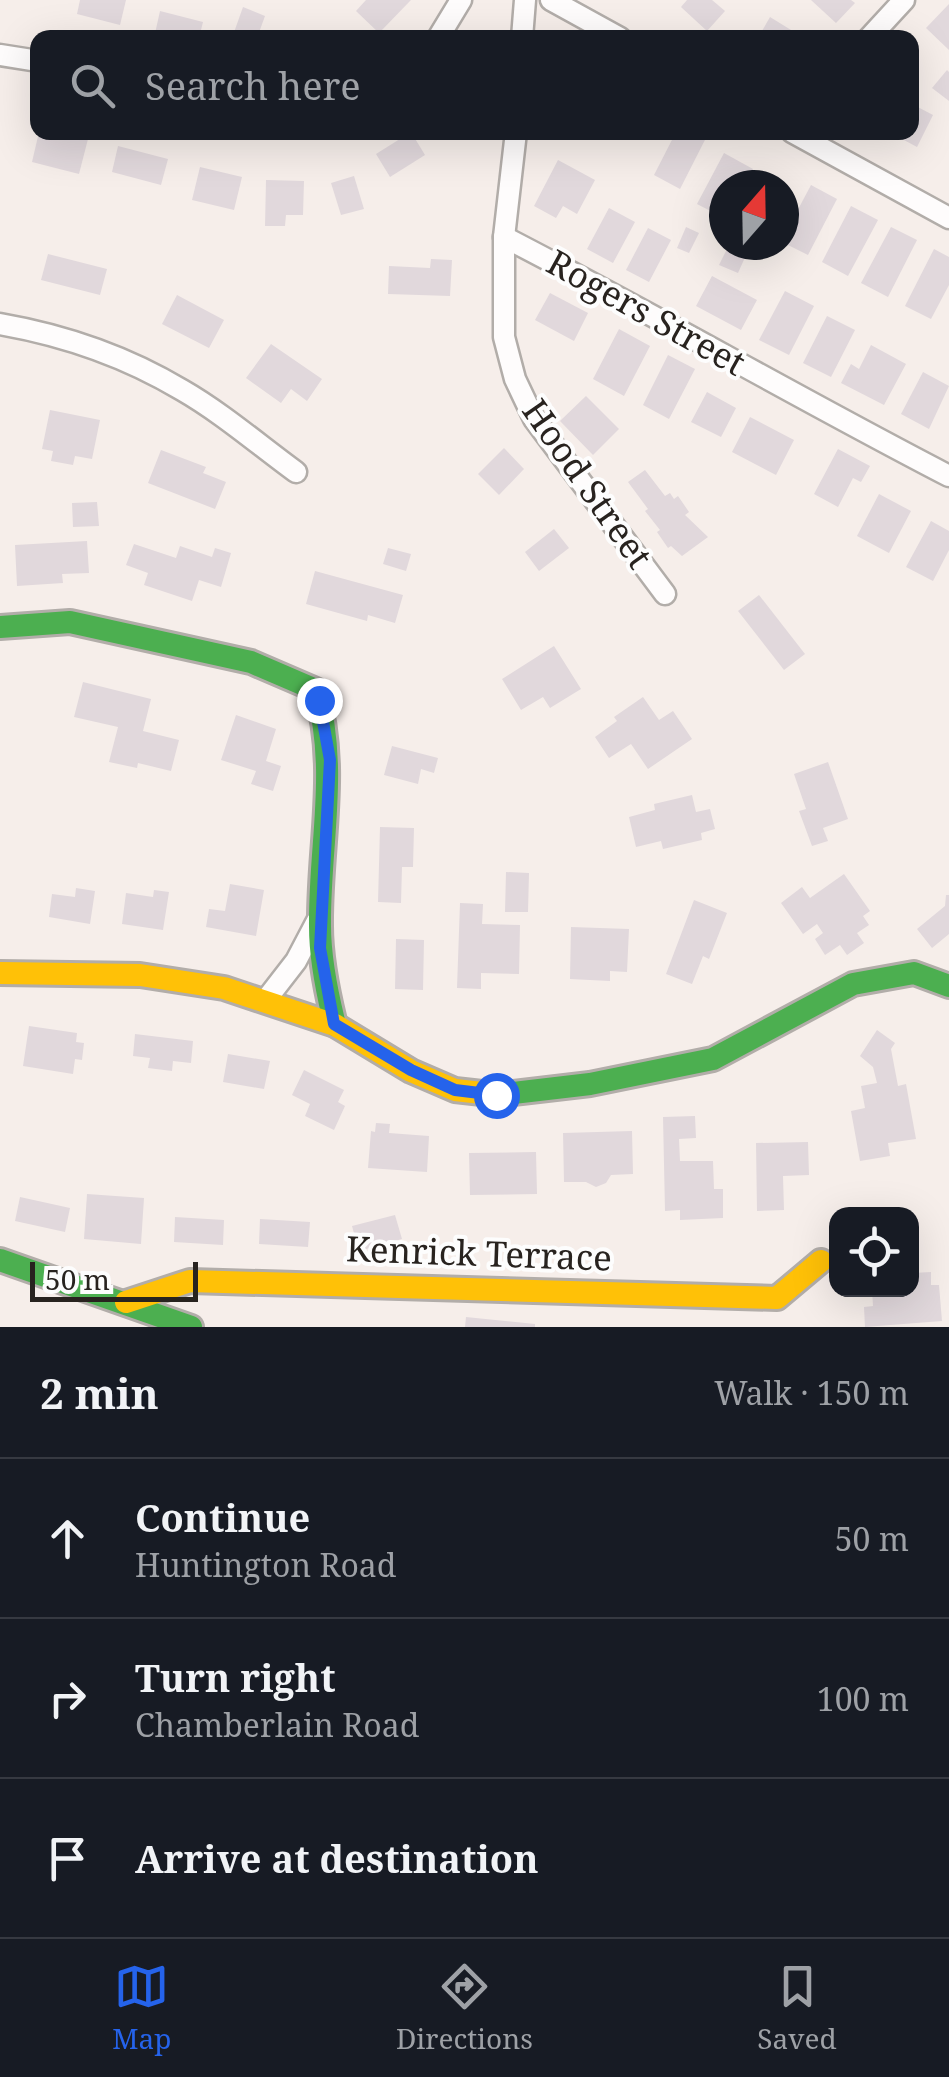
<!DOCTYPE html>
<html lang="en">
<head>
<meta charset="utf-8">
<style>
	body { margin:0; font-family:"Noto Serif",serif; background:#20242c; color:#f1f3f6 }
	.controls { position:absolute; right:30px; bottom:30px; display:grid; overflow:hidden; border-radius:20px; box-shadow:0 10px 40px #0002 }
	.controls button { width:90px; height:90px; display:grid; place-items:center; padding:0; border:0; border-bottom:2px solid #363941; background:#171b24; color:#f1f3f6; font:50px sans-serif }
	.compass { position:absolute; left:709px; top:170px; width:90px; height:90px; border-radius:50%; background:#171b24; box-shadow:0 10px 40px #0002; rotate:20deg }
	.scale { position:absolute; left:30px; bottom:25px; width:168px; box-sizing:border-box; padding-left:10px; border:5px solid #28231f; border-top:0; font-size:28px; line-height:35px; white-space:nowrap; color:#28231f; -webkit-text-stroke:8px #fdfdfd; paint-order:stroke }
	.stop { position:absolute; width:30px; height:30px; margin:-22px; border:8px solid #2563eb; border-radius:50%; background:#fff }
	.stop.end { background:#2563eb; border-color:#fff; box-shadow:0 2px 10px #0008 }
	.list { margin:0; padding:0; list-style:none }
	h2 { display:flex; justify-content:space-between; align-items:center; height:130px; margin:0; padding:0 40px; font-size:42px }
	h2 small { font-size:32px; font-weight:400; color:#9ea1a6 }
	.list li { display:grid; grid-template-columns:65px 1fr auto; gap:30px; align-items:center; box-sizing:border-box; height:160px; padding:0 40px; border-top:2px solid #363941 }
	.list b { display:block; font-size:38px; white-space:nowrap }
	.list p { margin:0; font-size:32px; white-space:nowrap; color:#9ea1a6 }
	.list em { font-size:32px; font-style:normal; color:#9ea1a6 }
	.icon { flex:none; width:55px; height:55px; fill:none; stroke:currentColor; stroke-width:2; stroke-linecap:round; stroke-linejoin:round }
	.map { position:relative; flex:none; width:949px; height:1327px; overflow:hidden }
	.search { position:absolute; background:#171b24; box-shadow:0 10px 40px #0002; left:30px; right:30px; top:30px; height:110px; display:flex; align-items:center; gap:25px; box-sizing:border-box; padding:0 35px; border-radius:20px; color:#9ea1a6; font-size:38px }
	.sheet { height:610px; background:#171b24 }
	nav { display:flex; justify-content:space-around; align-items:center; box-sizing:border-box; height:140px; border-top:2px solid #363941; background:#171b24; font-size:28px; color:#9ea1a6 }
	nav a { display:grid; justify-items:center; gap:5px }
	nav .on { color:#2563eb }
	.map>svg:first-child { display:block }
	.building { fill:#e1d8dc }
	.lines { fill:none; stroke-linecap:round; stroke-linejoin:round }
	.street-casing { stroke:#b2ada9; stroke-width:25 }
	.fast-casing { stroke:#b2ada9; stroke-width:28 }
	.slow-casing { stroke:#b2ada9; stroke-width:28 }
	.street { stroke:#fefcfc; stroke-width:20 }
	.fast { stroke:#4caf50; stroke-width:22 }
	.slow { stroke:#ffc107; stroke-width:22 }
	.route { stroke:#2563eb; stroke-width:12 }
	.labels { text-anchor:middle; stroke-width:8; stroke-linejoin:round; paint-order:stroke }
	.street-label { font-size:35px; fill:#28231f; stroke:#fdfdfd }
</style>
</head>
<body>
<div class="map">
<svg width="949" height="1327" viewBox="0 0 949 1327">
	<rect width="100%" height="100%" fill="#f6eeea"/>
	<g class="building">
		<path d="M80,0h46l-6,25 -43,-11z"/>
		<path d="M366,0h45l-32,33 -23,-22z"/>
		<path d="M687,0h25l13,11 -18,20 -26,-24z"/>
		<path d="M811,0h40l4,3 -19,20z"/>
		<path d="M949,4v46l-23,-22z"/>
		<path d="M243,7l22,9 -8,22h-25z"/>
		<path d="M160,11l43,11 -4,16h-45z"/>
		<path d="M770,17l34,21h-46z"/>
		<path d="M947,70l2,2v29l-17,-13z"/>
		<path d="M912,104l21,11 -16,32 -28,-15h23z"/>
		<path d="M39,132h23l26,7 -9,35 -47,-12z"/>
		<path d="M411,132l14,23 -35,22 -14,-23z"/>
		<path d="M676,132h33l-29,57 -26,-14z"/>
		<path d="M118,146l50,13 -7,26 -49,-13z"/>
		<path d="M724,153l29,16 -8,16h-21v33l-27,-14z"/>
		<path d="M558,160l37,20 -18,34 -14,-8 -7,12 -22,-12z"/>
		<path d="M200,167l42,10 -8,33 -42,-10z"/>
		<path d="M354,176l10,33 -23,6 -10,-32z"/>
		<path d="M266,180l38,1 -1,34h-17l-1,11h-20z"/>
		<path d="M811,185l26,14 -29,56 -24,-12v-7z"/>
		<path d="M851,206l27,14 -30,56 -26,-14z"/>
		<path d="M609,208l26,14 -22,41 -26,-14z"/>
		<path d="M686,227l13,6 -10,20 -12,-5z"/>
		<path d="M891,227l26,13 -29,57 -27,-14z"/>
		<path d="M648,228l23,12 -22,42 -23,-12z"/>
		<path d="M729,245l18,8 -9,20 -19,-8z"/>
		<path d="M934,249l15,8v28l-18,34 -26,-13z"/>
		<path d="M48,254l59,15 -7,26 -59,-15z"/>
		<path d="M431,259l21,1 -2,36 -62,-2 1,-28 41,2z"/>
		<path d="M712,276l45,24 -16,30 -45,-24z"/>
		<path d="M785,291l29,15 -25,49 -30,-15z"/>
		<path d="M550,293l38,20 -14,28 -39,-21z"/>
		<path d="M177,295l47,25 -15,28 -47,-24z"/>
		<path d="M827,316l28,14 -24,47 -28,-14z"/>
		<path d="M619,329l31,17 -26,50 -31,-17z"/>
		<path d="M271,344l51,35 -15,22 -16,-12 -10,14 -35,-25z"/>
		<path d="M871,345l35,19 -22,41 -43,-22 10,-19 8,5z"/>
		<path d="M668,355l27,14 -26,50 -26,-14z"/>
		<path d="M923,372l26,14 -20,43 -28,-15z"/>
		<path d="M707,392l29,16 -15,29 -30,-15z"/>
		<path d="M586,396l33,33 -26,26 -33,-34z"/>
		<path d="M50,410l50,10 -8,39 -17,-3 -2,9 -22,-4 2,-10 -11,-2z"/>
		<path d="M750,417l44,23 -18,35 -44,-23z"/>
		<path d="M504,448l20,21 -25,26 -21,-21z"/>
		<path d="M838,449l32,17 -9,16 -8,-4 -15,29 -24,-13z"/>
		<path d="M161,450l45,17 -3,6 23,9 -11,27 -67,-26z"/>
		<path d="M645,470l20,26 5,-3 4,6 4,-3 11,16 -4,3 23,22 -26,19 -11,-10 -3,2 -11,-16 3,-2 -15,-19 3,-2 -20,-27z"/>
		<path d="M879,494l32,17 -22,42 -32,-17z"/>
		<path d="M97,502l2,24 -26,1 -1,-24z"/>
		<path d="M931,521l18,10v19l-16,31 -27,-14z"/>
		<path d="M554,529l15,19 -30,23 -14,-19z"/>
		<path d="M87,541l2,32 -27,1 1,9 -46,3 -2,-41z"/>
		<path d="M134,544l42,14 4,-12 32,11 3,-9 16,5 -10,34 -22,-7 -7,21 -48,-16 4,-12 -22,-8z"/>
		<path d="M388,548l23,6 -5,17 -23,-7z"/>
		<path d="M315,571l88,24 -8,28 -27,-8 -1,6 -61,-17z"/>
		<path d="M759,595l46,59 -21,16 -46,-59z"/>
		<path d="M554,646l27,43 -31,19 -7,-11 -22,13 -19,-31z"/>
		<path d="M83,682l68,17 -8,32 36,9 -8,31 -33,-8 -1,5 -28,-6 9,-35 -44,-10z"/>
		<path d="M643,697l16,23 14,-9 19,28 -44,30 -17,-25 -22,14 -14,-21 22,-16 -3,-4z"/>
		<path d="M236,715l40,14 -10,32 15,5 -8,25 -22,-7 5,-13 -35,-11z"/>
		<path d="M392,746l46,12 -4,15 -13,-4 -3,15 -34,-9z"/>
		<path d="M828,762l20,57 -25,9 5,13 -16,5 -13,-35 7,-2 -12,-35z"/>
		<path d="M692,795l4,17 14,-3 5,20 -14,4 1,7 -39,9 -2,-8 -25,6 -7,-30 26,-7 -1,-6z"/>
		<path d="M380,827l34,1 -1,39h-11l-1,36 -23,-1z"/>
		<path d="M506,872l23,1 -1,39h-23z"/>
		<path d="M844,874l26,37 -7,5 6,9 -12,8 7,10 -17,12 -7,-10 -15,10 -10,-16 8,-6 -6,-9 -14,10 -22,-31 21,-16 8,11z"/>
		<path d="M230,884l34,6 -8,46 -50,-9 3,-18 16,2z"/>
		<path d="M76,888l19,3 -5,33 -41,-7 3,-23 23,3z"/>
		<path d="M154,890l15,2 -6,38 -41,-6 4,-31 27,4z"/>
		<path d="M946,895h3v39l-17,14 -15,-19 28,-23z"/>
		<path d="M694,900l33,13 -18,46 -6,-3 -11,28 -26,-10z"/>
		<path d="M460,903l23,1 -1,20 38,1 -1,49 -38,-1v16l-24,-1z"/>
		<path d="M571,927l58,2 -2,43 -17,-1v10l-40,-2z"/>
		<path d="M396,939l28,1 -1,50 -28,-1z"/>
		<path d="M29,1026l48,7 -1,9 8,1 -2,17 -7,-1 -2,15 -50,-8z"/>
		<path d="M877,1030l18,13 -4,6 7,37 8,-2 10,55 -28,4 2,13 -30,5 -9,-50 14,-3 -4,-22 16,-3 -4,-16 -13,-11z"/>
		<path d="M135,1034l58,7 -2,22 -18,-2 -1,10 -24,-3 2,-10 -17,-2z"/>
		<path d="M228,1054l42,7 -6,28 -41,-7z"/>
		<path d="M304,1070l40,20 -6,12 7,4 -11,24 -29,-14 5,-12 -18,-9z"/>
		<path d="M695,1116l1,22 -17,1 1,22h33l1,28h9v29l-43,2v-10l-15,1 -2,-94z"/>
		<path d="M376,1123l14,1 -1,9 40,3 -2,36 -59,-4 3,-37 4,1z"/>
		<path d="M632,1131l1,43 -22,1 -5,8 -10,4 -10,-5h-22l-1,-49z"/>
		<path d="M808,1142l1,33 -26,1 1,34 -27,1 -1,-68z"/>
		<path d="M536,1152l1,42 -67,1 -1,-42z"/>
		<path d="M87,1194l57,4 -3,46 -57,-5z"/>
		<path d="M20,1197l50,11 -5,24 -50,-11z"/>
		<path d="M395,1215l7,24 -43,12 -7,-25z"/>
		<path d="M175,1217l49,3 -1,25 -49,-3z"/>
		<path d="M260,1219l50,3 -2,25 -49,-3z"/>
		<path d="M931,1272v13h8l3,36 -77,6 -1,-20 9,-1 -1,-16h40v-17z"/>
		<path d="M466,1317l69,7v3h-70z"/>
	</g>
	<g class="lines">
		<defs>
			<g id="street">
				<path d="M551,0l69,38"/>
				<path d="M438,38l23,-38"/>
				<path d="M522,38l3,-38"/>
				<path d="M869,38l35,-38"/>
				<path d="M0,55l38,6"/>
				<path d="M516,132l-12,105v100l11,42 19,40 131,175"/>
				<path d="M792,132l157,86"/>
				<path d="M504,237c150,77 296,162 445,239"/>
				<path d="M0,324c63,11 127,33 182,66 40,23 77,55 114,82"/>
				<path d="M265,1001l31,-40 21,-40"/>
			</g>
			<g id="fast">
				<path d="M0,627l70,-5 181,40 65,28c23,80 3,155 4,236 0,34 7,67 15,99"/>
				<path d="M482,1093l15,2 93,-11 123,-25 140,-75 61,-11 35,13"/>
				<path d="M0,1260l191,67"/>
			</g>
			<g id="slow">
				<path d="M0,973l140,2 84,13 111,37 76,46 44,19 27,3"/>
				<path d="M126,1302l64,-21 587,17 44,-37"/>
			</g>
		</defs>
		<use href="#street" class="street-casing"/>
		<use href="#fast" class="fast-casing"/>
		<use href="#slow" class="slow-casing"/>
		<use href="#street" class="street"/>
		<use href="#fast" class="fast"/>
		<use href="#slow" class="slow"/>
	</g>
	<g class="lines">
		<path class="route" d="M319,700l11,60 -10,188 14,76 77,46 44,20 41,5"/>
	</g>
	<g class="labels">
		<g class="street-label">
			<text transform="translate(646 313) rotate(29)" y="12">Rogers Street</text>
			<text transform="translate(587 484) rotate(55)" y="12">Hood Street</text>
			<text transform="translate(479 1254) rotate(2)" y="12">Kenrick Terrace</text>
		</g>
	</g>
</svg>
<div class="controls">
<button><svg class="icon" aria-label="locate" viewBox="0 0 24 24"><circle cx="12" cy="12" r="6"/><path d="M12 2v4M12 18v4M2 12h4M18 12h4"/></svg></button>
</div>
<svg class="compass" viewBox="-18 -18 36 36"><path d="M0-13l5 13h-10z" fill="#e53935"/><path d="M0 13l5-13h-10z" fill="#9ea1a6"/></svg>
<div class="scale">50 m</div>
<div class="stop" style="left:496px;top:1095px"></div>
<div class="stop end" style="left:319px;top:700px"></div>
<div class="search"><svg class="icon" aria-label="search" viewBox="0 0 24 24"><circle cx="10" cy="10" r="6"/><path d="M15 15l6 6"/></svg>Search here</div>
</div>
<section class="sheet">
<h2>2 min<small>Walk · 150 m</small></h2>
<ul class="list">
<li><svg class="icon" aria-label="ahead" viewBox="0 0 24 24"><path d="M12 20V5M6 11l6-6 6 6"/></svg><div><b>Continue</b><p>Huntington Road</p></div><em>50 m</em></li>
<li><svg class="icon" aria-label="right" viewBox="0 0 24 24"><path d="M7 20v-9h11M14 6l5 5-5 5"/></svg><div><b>Turn right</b><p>Chamberlain Road</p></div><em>100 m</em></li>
<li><svg class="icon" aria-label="arrive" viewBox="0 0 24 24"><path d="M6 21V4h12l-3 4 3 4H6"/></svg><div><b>Arrive at destination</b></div></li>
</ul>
</section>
<nav>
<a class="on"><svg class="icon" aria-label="map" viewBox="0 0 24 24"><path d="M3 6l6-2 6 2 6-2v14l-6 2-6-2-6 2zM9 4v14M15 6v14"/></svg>Map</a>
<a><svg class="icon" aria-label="directions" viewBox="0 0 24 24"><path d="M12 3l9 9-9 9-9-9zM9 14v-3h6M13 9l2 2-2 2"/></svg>Directions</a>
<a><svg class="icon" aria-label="saved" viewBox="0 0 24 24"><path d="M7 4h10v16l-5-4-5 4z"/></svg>Saved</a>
</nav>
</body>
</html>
